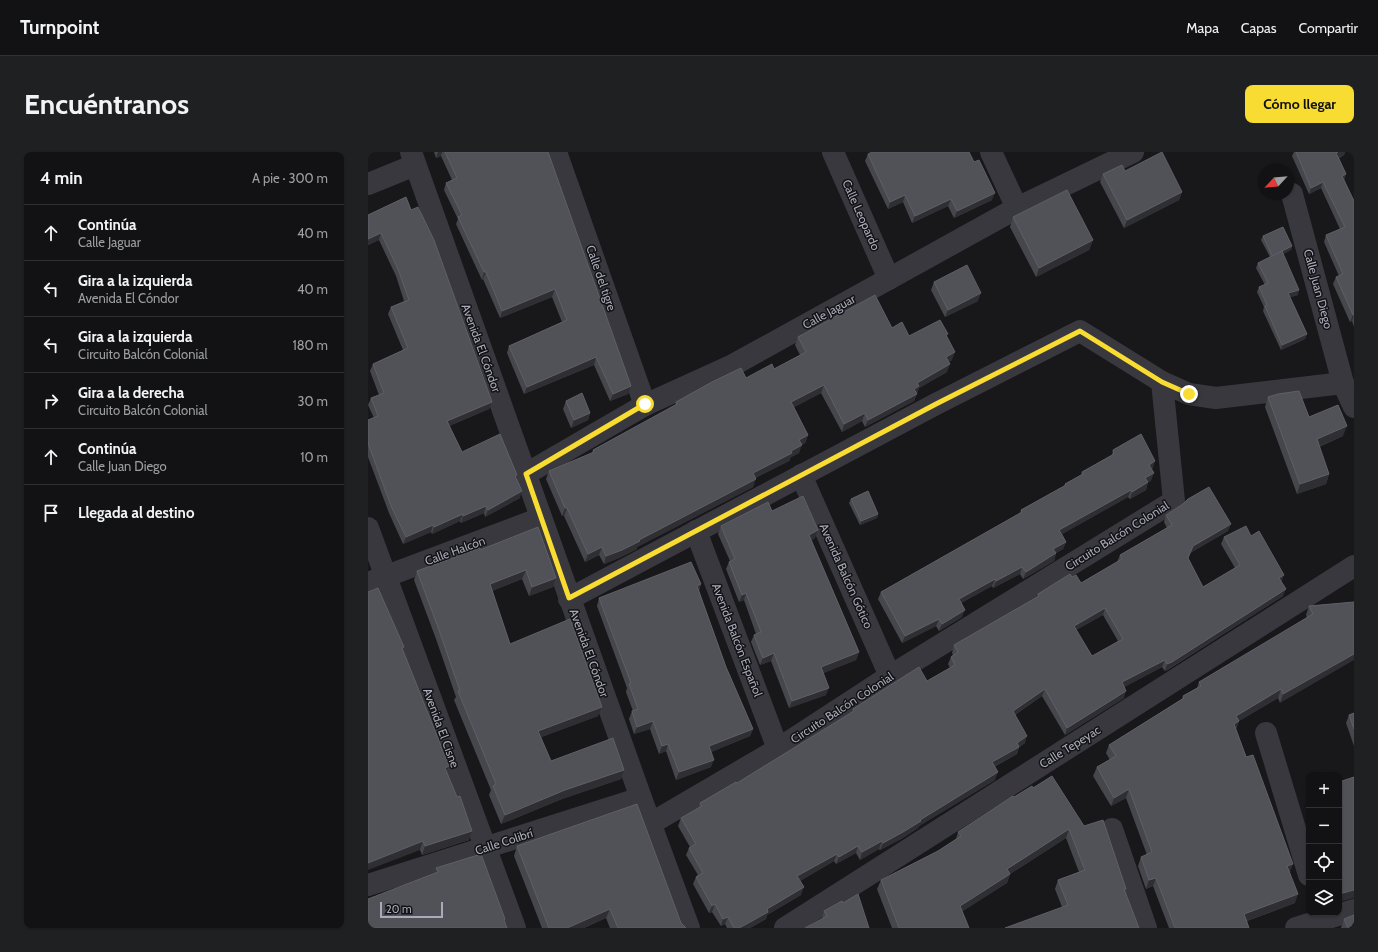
<!DOCTYPE html>
<html lang="es">
<head>
<meta charset="utf-8">
<style>
	body { margin:0; font-family:Cabin,sans-serif; background:#1f2022; color:#f1f3f6 }
	.controls { position:absolute; right:12px; bottom:12px; display:grid; overflow:hidden; border-radius:8px; box-shadow:0 1px 3px #0004 }
	.controls button { width:36px; height:36px; display:grid; place-items:center; padding:0; border:0; border-bottom:1px solid #313234; background:#121214; color:#f1f3f6; font:20px sans-serif }
	.compass { position:absolute; left:890px; top:12px; width:36px; height:36px; border-radius:50%; background:#121214; box-shadow:0 1px 3px #0004; rotate:244deg }
	.scale { position:absolute; left:12px; bottom:10px; width:63px; box-sizing:border-box; padding-left:4px; border:2px solid #a9abba; border-top:0; font-size:11px; line-height:14px; white-space:nowrap; color:#a9abba; -webkit-text-stroke:3px #131215; paint-order:stroke }
	.stop { position:absolute; width:12px; height:12px; margin:-9px; border:3px solid #f9dc31; border-radius:50%; background:#fff }
	.stop.end { background:#f9dc31; border-color:#fff; box-shadow:0 1px 4px #0008 }
	.list { margin:0; padding:0; list-style:none }
	h2 { display:flex; justify-content:space-between; align-items:center; height:52px; margin:0; padding:0 16px; font-size:17px }
	h2 small { font-size:13px; font-weight:400; color:#9c9ea0 }
	.list li { display:grid; grid-template-columns:26px 1fr auto; gap:12px; align-items:center; box-sizing:border-box; height:56px; padding:0 16px; border-top:1px solid #313234 }
	.list b { display:block; font-size:15px; white-space:nowrap }
	.list p { margin:0; font-size:13px; white-space:nowrap; color:#9c9ea0 }
	.list em { font-size:13px; font-style:normal; color:#9c9ea0 }
	.icon { flex:none; width:22px; height:22px; fill:none; stroke:currentColor; stroke-width:2; stroke-linecap:round; stroke-linejoin:round }
	.map { position:relative; flex:none; width:986px; height:776px; overflow:hidden; border-radius:8px }
	header { display:flex; align-items:center; gap:24px; box-sizing:border-box; height:56px; padding:0 20px; background:#121214; border-bottom:1px solid #313234 }
	header strong { font-size:19px }
	nav { display:flex; gap:22px; margin-inline-start:auto; font-size:14px }
	.intro { display:flex; align-items:center; justify-content:space-between; box-sizing:border-box; height:96px; padding:0 24px }
	h1 { margin:0; font-size:28px }
	.button { padding:10px 18px; border-radius:8px; background:#f9dc31; color:#111; font-size:14px; font-weight:700 }
	main { display:flex; gap:24px; padding:0 24px }
	aside { flex:1; background:#121214; border-radius:8px; box-shadow:0 1px 3px #0004 }
	.map>svg:first-child { display:block }
	.lines { fill:none; stroke-linecap:round; stroke-linejoin:round }
	.minor { stroke:#39383f; stroke-width:22 }
	.tertiary { stroke:#39383f; stroke-width:22 }
	.wall { fill:#46474c; fill-rule:evenodd }
	.shaded-wall { fill:#2f2f33 }
	.building { fill:#515158; stroke:#5f5f67; fill-rule:evenodd }
	.route { stroke:#f9dc31; stroke-width:5 }
	.labels { text-anchor:middle; stroke-width:3; stroke-linejoin:round; paint-order:stroke }
	.street-label { font-size:12px; fill:#a9abba; stroke:#131215 }
</style>
</head>
<body>
<header>
<strong>Turnpoint</strong>
<nav><a>Mapa</a><a>Capas</a><a>Compartir</a></nav>
</header>
<div class="intro"><h1>Encuéntranos</h1><a class="button">Cómo llegar</a></div>
<main>
<aside>
<h2>4 min<small>A pie · 300 m</small></h2>
<ul class="list">
<li><svg class="icon" aria-label="ahead" viewBox="0 0 24 24"><path d="M12 20V5M6 11l6-6 6 6"/></svg><div><b>Continúa</b><p>Calle Jaguar</p></div><em>40 m</em></li>
<li><svg class="icon" aria-label="left" viewBox="0 0 24 24"><path d="M17 20v-9H6M10 6l-5 5 5 5"/></svg><div><b>Gira a la izquierda</b><p>Avenida El Cóndor</p></div><em>40 m</em></li>
<li><svg class="icon" aria-label="left" viewBox="0 0 24 24"><path d="M17 20v-9H6M10 6l-5 5 5 5"/></svg><div><b>Gira a la izquierda</b><p>Circuito Balcón Colonial</p></div><em>180 m</em></li>
<li><svg class="icon" aria-label="right" viewBox="0 0 24 24"><path d="M7 20v-9h11M14 6l5 5-5 5"/></svg><div><b>Gira a la derecha</b><p>Circuito Balcón Colonial</p></div><em>30 m</em></li>
<li><svg class="icon" aria-label="ahead" viewBox="0 0 24 24"><path d="M12 20V5M6 11l6-6 6 6"/></svg><div><b>Continúa</b><p>Calle Juan Diego</p></div><em>10 m</em></li>
<li><svg class="icon" aria-label="arrive" viewBox="0 0 24 24"><path d="M6 21V4h12l-3 4 3 4H6"/></svg><div><b>Llegada al destino</b></div></li>
</ul>
</aside>
<div class="map">
<svg width="986" height="776" viewBox="0 0 986 776">
	<rect width="100%" height="100%" fill="#18181a"/>
	<g class="lines">
		<g class="minor">
			<path d="M188,0l89,253"/>
			<path d="M465,0l56,127"/>
			<path d="M623,0l26,56"/>
			<path d="M0,32l47,-19"/>
			<path d="M924,42l51,189 11,24"/>
			<path d="M794,230l27,12 27,4 127,-15"/>
			<path d="M158,322l119,-69 88,-40 284,-157 116,-56"/>
			<path d="M433,323l89,201"/>
			<path d="M0,376l147,400"/>
			<path d="M328,379l82,218"/>
			<path d="M0,431l173,-65"/>
			<path d="M201,447l367,-195 144,-73 82,51 12,119 -284,175 -112,73 -128,75"/>
			<path d="M898,581l43,142"/>
			<path d="M744,677l34,99"/>
			<path d="M0,733l273,-87"/>
			<path d="M417,776l569,-362"/>
			<path d="M928,776l58,-18"/>
		</g>
		<path class="tertiary" d="M43,0l230,646 48,130"/>
	</g>
	<g class="wall">
		<path d="M66,0h114l83,234 -3,8 -18,7 -16,-36 -70,29 -17,-41 2,-7 53,-24 -10,-25 -52,21 -17,-39 -1,1 -26,-56 2,-5 -14,-29 2,-7 6,-3 -11,-24 -5,2z"/>
		<path d="M926,0h51l-1,3 -5,3 7,16 -2,6 10,21v126l-2,-6 -2,1 -17,-38 3,-7 3,-1 -15,-34 2,-7 14,-6 -19,-41 -12,6 -17,-38z"/>
		<path d="M500,2l124,46 -38,18 -6,-12 -36,17 -9,-21 -15,7 -23,-48z"/>
		<path d="M757,19l57,21 -3,8 -55,28 -24,-46 3,-8z"/>
		<path d="M38,45l86,205 -3,7 -40,17 13,26 54,26 4,20 -35,19 -1,-4 -23,10 -1,-2 -28,13 -1,-2 -28,12 -14,-31 -21,-56v-37l6,-2 -6,-13 3,-7 8,-3 -9,-24 3,-7 30,-14 -15,-36 3,-7 13,-6 -8,-25 -17,-36 -11,5v-30z"/>
		<path d="M645,65l80,23 -4,10 -53,27 -26,-50z"/>
		<path d="M895,84l29,10 -1,4 -8,4 15,41 -8,2 17,37 -2,5 -24,11 -18,-39 1,-4 -7,-15 2,-5 6,-2 -9,-17 2,-5 12,-6 -9,-17z"/>
		<path d="M566,130l44,19 -33,16 -14,-27z"/>
		<path d="M524,176l17,8 38,1 5,23 -4,2 -1,10 -28,16 -5,13 -49,26 -3,-6 -20,11 -21,-39 -27,14 14,28 -3,8 -4,2 -2,8 -8,4 -2,4 -34,17 -2,9 -116,60v2l-18,9 -15,6 -5,-9 -14,7 -21,-46h-2l-16,-37 3,-8 43,-18 1,-3 82,-44 1,-4 98,-33 26,-14 -5,-10 3,-8z"/>
		<path d="M900,245l41,20 34,19 -24,11 10,27 -3,10 -29,10 -32,-87z"/>
		<path d="M198,249l24,12 -2,7 -17,8 -8,-19z"/>
		<path d="M745,298l40,18 -2,1v12l-3,1 -2,8 -16,9 -2,-2 -66,37 4,8 -3,7 -7,4 -2,8 -31,18 -3,-5 -27,14 -1,-2 -31,17 1,14 -23,14 -3,-5 -34,17 -24,-44 3,-7 139,-78 1,-4 43,-24 1,-2 16,-9 1,-3 30,-17z"/>
		<path d="M483,347l27,15 -1,4 -17,7 -11,-22z"/>
		<path d="M404,359l43,27 -4,2 48,112 -3,8 -33,13 3,22 -37,13 -18,-47 -11,4 -9,-23 3,-7 2,-1 -12,-34 -5,2 -13,-33 3,-7 1,-1 -12,-27 3,-8z"/>
		<path d="M798,363l62,16 -38,22 -2,6 15,28 32,-19 -14,-24 3,-7 27,-1 31,46 1,14 -114,73 -4,2 -3,-4 -38,20v11l-59,37 -23,-39 -27,19 10,28 -6,4 -2,7 -23,13 1,13 -76,46 -1,2 -17,11 -21,11 -1,-1 -19,11 -4,-7 -20,11 -2,-3 -34,20 1,14 -34,20 -1,4 -16,9h-23l-2,-4 -4,2 -9,-14 -3,1 -16,-29 3,-7 2,-2 -12,-20 3,-7 1,-1 -12,-21 3,-8 17,-10 2,-5 37,-20 115,-71 1,-3 74,-28 23,-13 -2,-4 3,-7 2,-2 -1,-2 2,-8 83,-48 1,-3 34,-17 9,6 36,-21 3,-7 47,-27 -3,-6zM735,463l15,26 -26,15 -16,-26z"/>
		<path d="M112,398l76,28 -3,9 -24,9 -7,-17 -30,12 6,17 12,36 88,72 -57,21 10,24 73,9 -3,9 -59,20 -61,25 -12,-29 2,-5 -37,-90 2,-3 -20,-58 -22,-59 3,-9z"/>
		<path d="M333,432l-2,7 27,76 27,62 -3,7 -39,16v15l-35,13 -10,-29 -7,3 -9,-25 -16,5 -5,-15 3,-8h1l-7,-19 1,-4 -30,-82 2,-8z"/>
		<path d="M986,450l-74,101 -2,-5 -39,23 -3,8 54,143 5,31 -48,18 2,7h-80l-16,-42 -7,3 -8,-23 3,-9 6,-2 -21,-57 -15,8 -18,-30 4,-9 13,-7 -4,-7 3,-8 73,-46 1,-3 14,-8 2,-6 108,-64 -1,-3 3,-9z"/>
		<path d="M35,498l46,116 -2,6 22,68 -47,15 -2,-5z"/>
		<path d="M986,561v33l-8,-23 3,-8z"/>
		<path d="M665,636l51,38 42,63 -1,2 -63,16 -7,-18 3,-9 21,-8 -13,-34 -56,36 -3,9 -45,28 7,17h-77l-15,-39 4,-9 57,-29 18,-12 2,-7 56,-35z"/>
		<path d="M149,694l164,77 5,5h-76l-4,-10 -22,10h-42l-28,-72z"/>
		<path d="M475,751l26,25 -47,-9 2,-8z"/>
		<path d="M976,767l10,9h-13z"/>
	</g>
	<g class="shaded-wall">
		<path d="M70,0h4l-1,4 -5,2z"/>
		<path d="M970,0h7l-1,3 -10,4 2,-6z"/>
		<path d="M978,22l-2,7 -2,-5z"/>
		<path d="M955,30l-2,6 -12,6 2,-6z"/>
		<path d="M814,40l-3,8 -55,28 3,-8z"/>
		<path d="M627,41l-3,7 -38,18 3,-7z"/>
		<path d="M537,43l-2,7 -15,7 2,-7z"/>
		<path d="M583,47l-3,7 -36,17 3,-7z"/>
		<path d="M13,81l-2,7 -11,5v-6z"/>
		<path d="M725,88l-4,10 -53,27 3,-9z"/>
		<path d="M924,94l-1,4 -20,10 1,-4z"/>
		<path d="M116,120h2l-3,7 -1,1z"/>
		<path d="M187,137l-3,8 -52,21 2,-7z"/>
		<path d="M931,138l-1,5 -11,3 1,-5z"/>
		<path d="M613,141l-3,8 -33,16 3,-7z"/>
		<path d="M985,163h1l-2,6 -2,1z"/>
		<path d="M939,182l-2,5 -24,11 1,-5z"/>
		<path d="M587,200l-3,8 -9,4 3,-7z"/>
		<path d="M228,205l-2,8 -70,29 3,-7z"/>
		<path d="M582,212l-3,8 -28,16 -5,13 -49,26 3,-7 49,-37z"/>
		<path d="M456,233l-3,8 -32,17 2,-8z"/>
		<path d="M263,234l-3,8 -18,7 3,-7z"/>
		<path d="M124,250l-3,7 -45,19 3,-7z"/>
		<path d="M222,261l-2,7 -17,8 3,-8z"/>
		<path d="M497,261l-3,8 -20,11 2,-8z"/>
		<path d="M979,274l-4,10 -30,13 4,-10z"/>
		<path d="M440,283l-3,8 -9,4 3,-7z"/>
		<path d="M434,293l-3,8 -8,4 -2,4 -39,19 3,-7 38,-22z"/>
		<path d="M787,309l-2,7 -7,4 3,-7z"/>
		<path d="M786,321l-3,8 -8,4 2,-7z"/>
		<path d="M961,322l-3,10 -29,10 3,-10z"/>
		<path d="M388,327l-3,8 -116,60v2l-18,9 -15,6 2,-8z"/>
		<path d="M780,330l-2,8 -16,9 2,-7z"/>
		<path d="M763,338l-3,7 -71,40 2,-7z"/>
		<path d="M154,339l-2,7 -35,19 3,-7z"/>
		<path d="M118,354l-2,7 -23,10 2,-7z"/>
		<path d="M197,356h2l-3,8h-2z"/>
		<path d="M95,362l-3,7 -28,13 2,-7z"/>
		<path d="M510,362l-1,4 -17,7 1,-4z"/>
		<path d="M863,372l-3,7 -38,22 -5,12 8,-19z"/>
		<path d="M65,373l-2,7 -28,12 3,-7z"/>
		<path d="M450,378l-3,8 -8,4 2,-7z"/>
		<path d="M698,390l-3,7 -12,7 2,-7z"/>
		<path d="M234,395l-3,8 -14,7 3,-8z"/>
		<path d="M688,401l-2,8 -31,18 3,-7z"/>
		<path d="M654,415l-2,7 -27,14 3,-7z"/>
		<path d="M158,418l-4,9 -35,14 3,-9z"/>
		<path d="M916,423l-3,8 -2,-5z"/>
		<path d="M188,426l-3,9 -24,9 3,-9z"/>
		<path d="M627,427l-3,7 -36,20 3,-7z"/>
		<path d="M333,432l-3,8 -1,-6z"/>
		<path d="M918,437l-3,7 -118,75 2,-7z"/>
		<path d="M378,441l-2,7 -5,2 3,-7z"/>
		<path d="M737,456l-2,7 -32,18 3,-7z"/>
		<path d="M597,458l-3,7 -23,14 3,-7z"/>
		<path d="M571,467l-3,7 -34,17 3,-7z"/>
		<path d="M491,500l-3,8 -37,15 2,-8z"/>
		<path d="M406,501l-3,8 -11,4 3,-7z"/>
		<path d="M986,502v6l-74,43 3,-9z"/>
		<path d="M797,508l-3,7 -43,23 3,-8z"/>
		<path d="M461,536l-3,7 -37,13 3,-7z"/>
		<path d="M677,537l-3,7 -32,22 3,-7z"/>
		<path d="M913,537l-3,9 -39,23 -4,9 -4,3 5,-17z"/>
		<path d="M758,539l-2,7 -59,37 2,-7z"/>
		<path d="M234,555l-4,9 -64,24 4,-9z"/>
		<path d="M285,569l-3,8 -16,5 3,-7z"/>
		<path d="M385,577l-3,7 -44,18 3,-8z"/>
		<path d="M659,584l-2,7 -7,4h1l-2,7 -28,15 3,-7 25,-19z"/>
		<path d="M300,592l-2,7 -7,3 3,-8z"/>
		<path d="M346,608l-3,7 -35,13 3,-8z"/>
		<path d="M81,614l-4,9v-7z"/>
		<path d="M256,618l-3,9 -59,20 -61,25 4,-9 60,-25z"/>
		<path d="M630,620l-3,8 -76,46 -1,2 -17,11 -21,11 3,-7 37,-23z"/>
		<path d="M761,637l-3,9 -15,8 3,-8z"/>
		<path d="M701,677l-3,9 -56,36 -3,9 -50,32 3,-9 47,-37z"/>
		<path d="M104,679l-3,9 -47,15 3,-9z"/>
		<path d="M55,689l-3,9 -52,20v-7z"/>
		<path d="M514,689l-3,8 -19,11 2,-8z"/>
		<path d="M490,694l-2,7 -20,11 3,-7z"/>
		<path d="M469,702l-3,7 -39,23 2,-8z"/>
		<path d="M925,712l-3,8 -3,-6z"/>
		<path d="M788,726l-3,8 -7,3 3,-9z"/>
		<path d="M436,735l-3,8 -34,20 -1,4 -16,9h-11l28,-19z"/>
		<path d="M986,738v8l-15,4v-8z"/>
		<path d="M930,742l-3,9 -54,20 3,-9z"/>
		<path d="M347,752l-3,8 -3,1 3,-7z"/>
		<path d="M242,757l-4,9 -22,10h-17z"/>
		<path d="M360,765l-3,7 -4,2 2,-7z"/>
	</g>
	<g class="building">
		<path d="M77,0h103l83,234 -18,8 -17,-37 -69,30 -18,-41 58,-26 -12,-31 -53,22 -16,-39h-2l-26,-55 4,-2 -16,-32 11,-5z"/>
		<path d="M504,0h97l5,10 5,-2 16,33 -38,18 -6,-12 -36,17 -10,-21 -15,7 -22,-48z"/>
		<path d="M794,0l20,40 -55,28 -24,-46 19,-9 3,6z"/>
		<path d="M928,0h42l-2,1 10,21 -4,2 12,25v114h-1l-17,-38 7,-3 -17,-39 19,-8 -22,-45 -12,6z"/>
		<path d="M699,38l26,50 -54,28 -26,-51z"/>
		<path d="M38,45l5,13 7,-3 16,33 58,162 -45,19 15,31 38,-18 17,41 -2,1 7,15 -34,19 -2,-4 -23,10v-2l-29,13 -1,-2 -27,12 -15,-31 -23,-63v-23l10,-4 -7,-18 13,-5 -11,-29 35,-16 -17,-41 18,-7 -11,-31 -17,-36 -13,6v-24z"/>
		<path d="M915,75l9,19 -20,10 -9,-20z"/>
		<path d="M914,99l17,39 -11,3 19,41 -25,11 -17,-39 2,-1 -8,-18 9,-4 -10,-20z"/>
		<path d="M599,113l14,28 -33,17 -14,-28z"/>
		<path d="M507,143l17,33 10,-6 7,14 31,-16 8,14 -2,1 9,17 -9,5 4,7 -33,19 2,3 -5,3 3,5 -49,26 -3,-7 -21,11 -20,-39 -33,17 17,33 -9,5 3,5 -11,6 1,2 -39,20 3,6 -117,61 1,1 -18,9 -16,6 -4,-9 -14,7 -21,-46h-2l-16,-37 45,-19 -1,-2 84,-46 -1,-2 36,-20 29,-14 5,10 26,-14 2,5 32,-17 -8,-15z"/>
		<path d="M931,239l10,26 29,-12 9,21 -30,13 12,35 -29,10 -32,-87 10,-3z"/>
		<path d="M214,241l8,20 -16,7 -8,-19z"/>
		<path d="M773,282l14,27 -6,4 5,8 -9,5 3,4 -16,10 -1,-2 -72,40 7,12 -13,7 3,4 -30,19 -4,-5 -26,14 -1,-2 -36,20 6,11 -23,14 -3,-5 -34,17 -24,-44 141,-80 -1,-2 45,-25 -1,-1 18,-10 -1,-2 32,-18 -1,-4z"/>
		<path d="M841,335l22,37 -38,22 -5,12 15,29 37,-22 -16,-28 22,-11 5,10 8,-5 25,44 -5,3 7,11 -114,73 -5,2 -2,-4 -43,22 4,9 -59,37 -22,-39 -32,22 14,25 -10,7 2,4 -27,15 6,10 -78,48 1,1 -18,11 -20,11 -1,-2 -20,11 -4,-6 -19,11 -2,-3 -40,22 7,11 -37,22 1,3 -16,9 -13,7h-5l-6,-11 -5,2 -8,-15 -3,2 -16,-29 7,-4 -14,-25 7,-4 -15,-26 21,-12 -2,-3 36,-21 1,1 117,-72 -1,-2 66,-42 8,14 28,-16 -4,-8 7,-5 -4,-7 85,-49 -1,-2 32,-20 2,3 4,-2 5,8 41,-24 -2,-4 52,-30 -6,-10 17,-11 5,-5zM737,456l18,31 -31,17 -18,-30z"/>
		<path d="M500,339l10,23 -17,7 -10,-22z"/>
		<path d="M435,344l15,34 -9,5 50,117 -38,15 8,21 -37,13 -18,-48 -11,5 -9,-23 7,-3 -15,-39 -4,2 -13,-33 6,-3 -14,-33 47,-24 4,9z"/>
		<path d="M170,375l18,51 -24,9 -6,-17 -36,14 20,60 60,-25 32,88 -64,24 13,30 62,-23 11,32 -59,20 -60,25 -12,-29 3,-2 -38,-93h2l-21,-61 -22,-59 63,-23v2z"/>
		<path d="M323,410l10,22 -4,2 29,81 27,62 -44,17 5,14 -35,12 -11,-28 -6,2 -9,-25 -16,6 -5,-16 6,-2 -9,-25 2,-1 -32,-85z"/>
		<path d="M10,436l26,59 -2,1 47,118 -4,2 12,29 3,-1 12,35 -47,15 -2,-5 -55,22v-271z"/>
		<path d="M986,450v52l-71,40 -2,-5 -45,27 3,5 -5,3 12,33 7,-2 40,109 -6,2 11,28 -54,20 5,14h-74l-19,-50 -7,2 -8,-23 11,-5 -23,-63 -15,9 -17,-31 19,-11 -7,-11 75,-47 -1,-2 18,-10 -2,-4 114,-68 -4,-8z"/>
		<path d="M986,561v16l-5,-14z"/>
		<path d="M684,624l32,50 19,-6 23,69h-2l15,39h-134l63,-23 -10,-25 27,-10 -16,-41 -62,40 3,5 -50,32 9,22h-70l-18,-48 57,-29 23,-15 -3,-4 55,-36 1,1 18,-11 1,2z"/>
		<path d="M986,625v113l-15,4v-112z"/>
		<path d="M269,652l44,119 5,5h-68l-8,-19 -43,19h-18l-32,-82z"/>
		<path d="M113,702l24,65 -1,1 3,8h-139v-29l70,-27 -2,-4z"/>
		<path d="M490,742l11,34h-64l22,-12 -3,-5 18,-10 1,2z"/>
		<path d="M986,763v13h-6l-4,-9z"/>
	</g>
	<g class="lines">
		<path class="route" d="M277,252l-119,70 43,124 367,-194 144,-73 82,51 27,12"/>
	</g>
	<g class="labels">
		<g class="street-label">
			<text transform="translate(493 63) rotate(66)" y="4">Calle Leopardo</text>
			<text transform="translate(233 126) rotate(71)" y="4">Calle del tigre</text>
			<text transform="translate(950 137) rotate(75)" y="4">Calle Juan Diego</text>
			<text transform="translate(461 160) rotate(-29)" y="4">Calle Jaguar</text>
			<text transform="translate(113 196) rotate(70)" y="4">Avenida El Cóndor</text>
			<text transform="translate(749 384) rotate(-32)" y="4">Circuito Balcón Colonial</text>
			<text transform="translate(87 399) rotate(-20)" y="4">Calle Halcón</text>
			<text transform="translate(478 424) rotate(66)" y="4">Avenida Balcón Gótico</text>
			<text transform="translate(369 488) rotate(69)" y="4">Avenida Balcón Español</text>
			<text transform="translate(221 501) rotate(70)" y="4">Avenida El Cóndor</text>
			<text transform="translate(474 556) rotate(-33)" y="4">Circuito Balcón Colonial</text>
			<text transform="translate(73 576) rotate(70)" y="4">Avenida El Cisne</text>
			<text transform="translate(702 595) rotate(-32)" y="4">Calle Tepeyac</text>
			<text transform="translate(136 690) rotate(-18)" y="4">Calle Colibrí</text>
		</g>
	</g>
</svg>
<div class="controls">
<button>+</button>
<button>−</button>
<button><svg class="icon" aria-label="locate" viewBox="0 0 24 24"><circle cx="12" cy="12" r="6"/><path d="M12 2v4M12 18v4M2 12h4M18 12h4"/></svg></button>
<button><svg class="icon" aria-label="layers" viewBox="0 0 24 24"><path d="M12 4l9 5-9 5-9-5zM3 14l9 5 9-5"/></svg></button>
</div>
<svg class="compass" viewBox="-18 -18 36 36"><path d="M0-13l5 13h-10z" fill="#e53935"/><path d="M0 13l5-13h-10z" fill="#9c9ea0"/></svg>
<div class="scale">20 m</div>
<div class="stop" style="left:277px;top:252px"></div>
<div class="stop end" style="left:821px;top:242px"></div>
</div>
</main>
</body>
</html>
